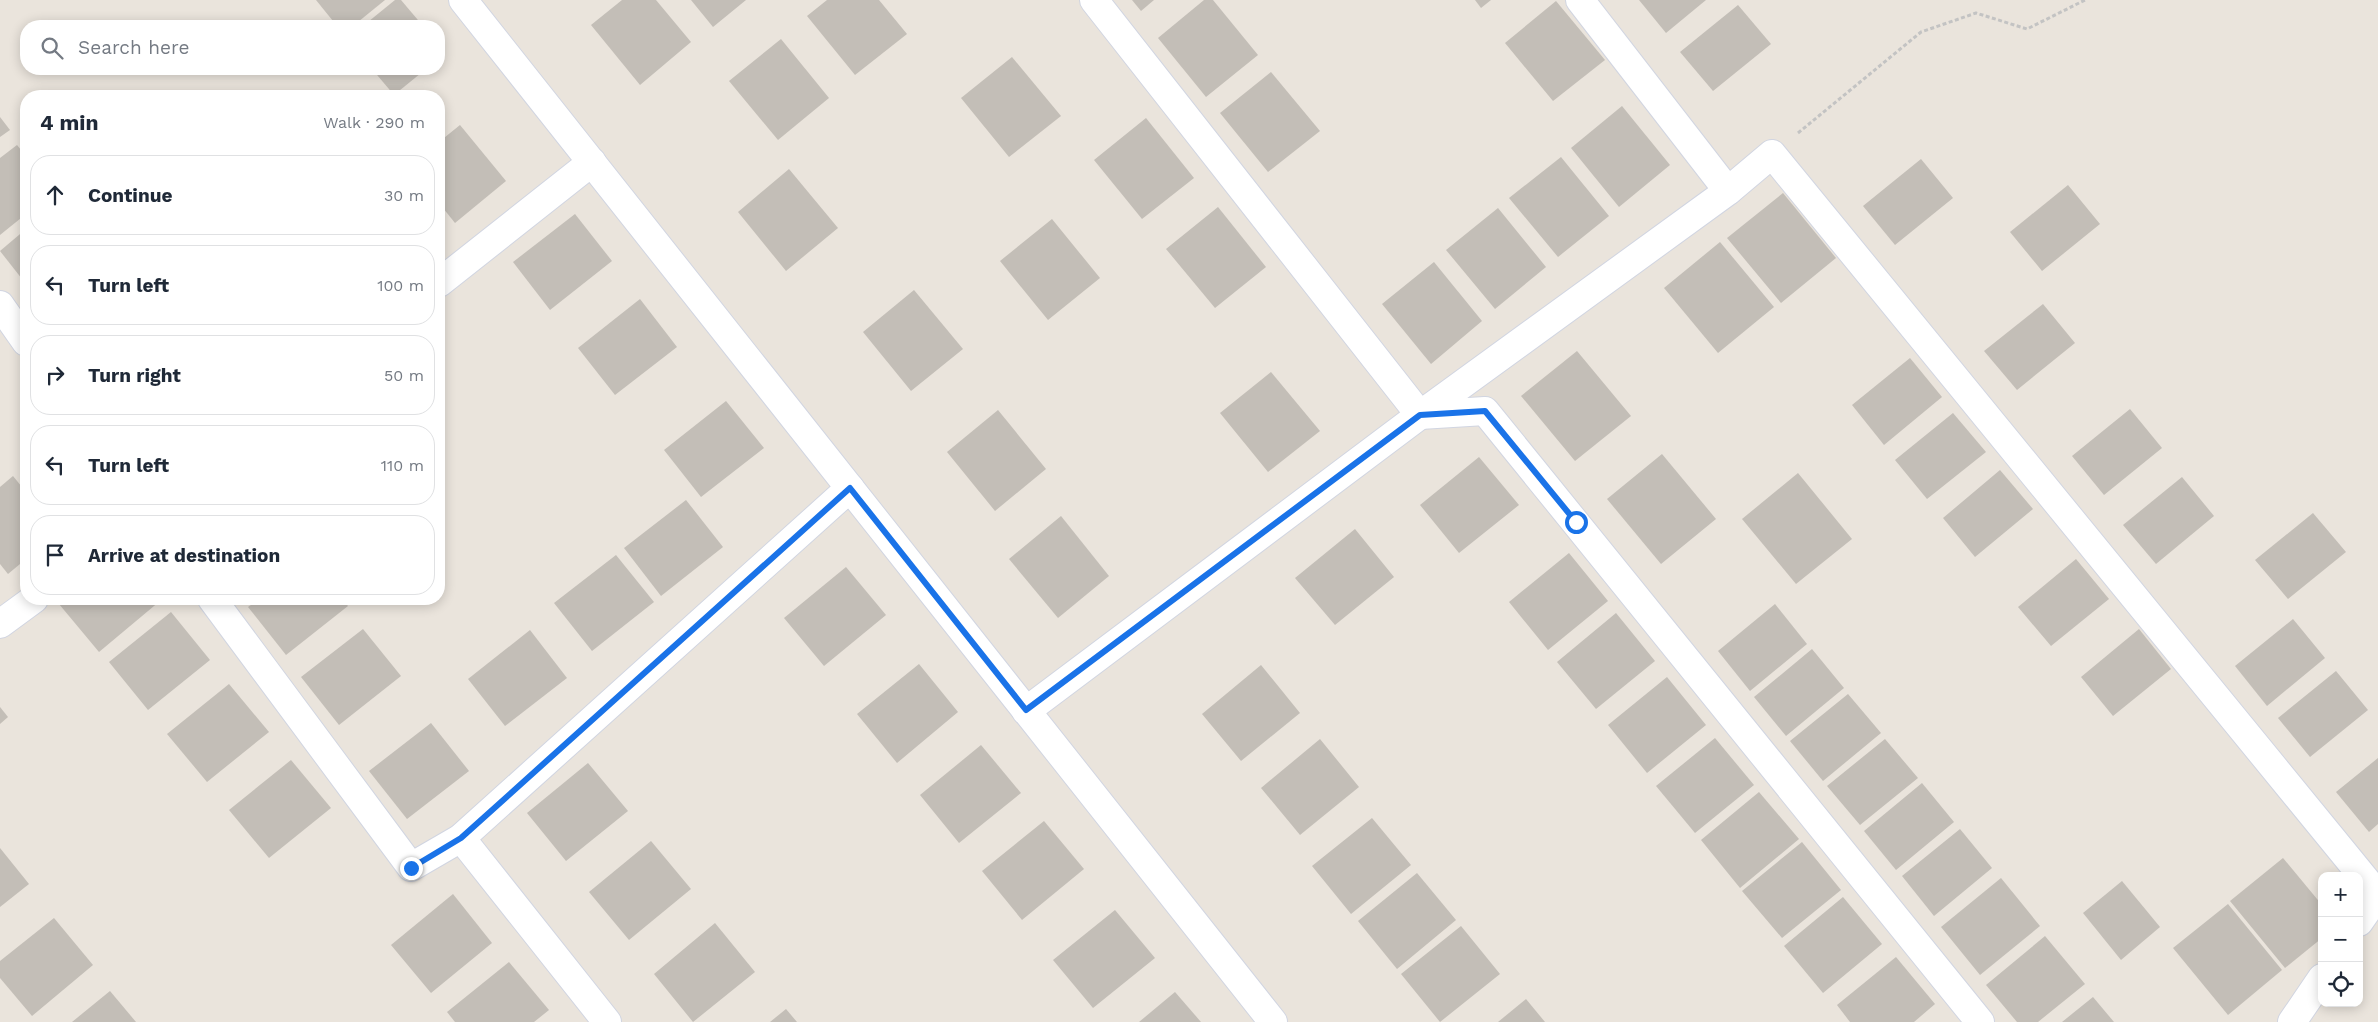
<!DOCTYPE html>
<html lang="en">
<head>
<meta charset="utf-8">
<style>
	body { margin:0; font-family:"Work Sans",sans-serif; background:#f6f6f7; color:#1f2937 }
	.controls { position:absolute; right:15px; bottom:15px; display:grid; overflow:hidden; border-radius:10px; box-shadow:0 2px 12px #0003 }
	.controls button { width:45px; height:45px; display:grid; place-items:center; padding:0; border:0; border-bottom:1px solid #e0e1e3; background:#fff; color:#1f2937; font:25px sans-serif }
	.stop { position:absolute; width:15px; height:15px; margin:-11px; border:4px solid #1a73e8; border-radius:50%; background:#fff }
	.stop.end { background:#1a73e8; border-color:#fff; box-shadow:0 1px 5px #0008 }
	.list { margin:0; padding:0; list-style:none }
	h2 { display:flex; justify-content:space-between; align-items:center; height:65px; margin:0; padding:0 20px; font-size:21px }
	h2 small { font-size:16px; font-weight:400; color:#747a83 }
	.list li { display:grid; grid-template-columns:32px 1fr auto; gap:15px; align-items:center; box-sizing:border-box; height:80px; margin:0 10px 10px; padding:0 10px; border:1px solid #e0e1e3; border-radius:20px }
	.list b { display:block; font-size:19px; white-space:nowrap }
	.list em { font-size:16px; font-style:normal; color:#747a83 }
	.icon { flex:none; width:28px; height:28px; fill:none; stroke:currentColor; stroke-width:2; stroke-linecap:round; stroke-linejoin:round }
	.map { position:relative; flex:none; width:2378px; height:1022px; overflow:hidden }
	.search { position:absolute; background:#fff; box-shadow:0 2px 12px #0003; left:20px; top:20px; width:425px; height:55px; display:flex; align-items:center; gap:12px; box-sizing:border-box; padding:0 18px; border-radius:20px; color:#747a83; font-size:19px }
	.panel { position:absolute; background:#fff; box-shadow:0 2px 12px #0003; left:20px; top:90px; width:425px; height:515px; border-radius:20px }
	.map>svg:first-child { display:block }
	.building { fill:#c3beb7 }
	.lines { fill:none; stroke-linecap:round; stroke-linejoin:round }
	.street-casing { stroke:#d1d5e1; stroke-width:30 }
	.secondary-casing { stroke:#d1d5e1; stroke-width:30 }
	.path { stroke:#c3c3c3; stroke-width:3; stroke-dasharray:4 2.5; stroke-linecap:butt }
	.street { stroke:#fff; stroke-width:28 }
	.secondary { stroke:#fff; stroke-width:28 }
	.route { stroke:#1a73e8; stroke-width:6 }
</style>
</head>
<body>
<div class="map">
<svg width="2378" height="1022" viewBox="0 0 2378 1022">
	<rect width="100%" height="100%" fill="#eae4dc"/>
	<g class="building">
		<path d="M316,0h69l-32,26h-16z"/>
		<path d="M395,0h6l22,26h-60z"/>
		<path d="M622,0h34l35,42 -51,43 -49,-60z"/>
		<path d="M691,0h55l-33,27z"/>
		<path d="M827,0h52l28,34 -52,41 -48,-59z"/>
		<path d="M1132,0h22l-13,11z"/>
		<path d="M1204,0h9l45,55 -52,42 -48,-59z"/>
		<path d="M1475,0h16l-10,8z"/>
		<path d="M1639,0h67l-40,33z"/>
		<path d="M1556,1l49,59 -52,41 -48,-58z"/>
		<path d="M1738,5l33,39 -58,47 -33,-39z"/>
		<path d="M781,39l48,59 -51,42 -49,-59z"/>
		<path d="M1012,57l49,59 -52,41 -48,-59z"/>
		<path d="M372,69h54l-32,26z"/>
		<path d="M1271,72l49,59 -52,41 -48,-59z"/>
		<path d="M1622,106l48,59 -51,42 -48,-59z"/>
		<path d="M0,117l10,13 -10,7z"/>
		<path d="M1146,118l48,60 -52,41 -48,-59z"/>
		<path d="M460,125l46,56 -51,42 -16,-20v-61z"/>
		<path d="M17,145l9,11v58l-26,21v-77z"/>
		<path d="M1561,157l48,59 -51,41 -49,-59z"/>
		<path d="M1921,159l32,39 -58,47 -32,-39z"/>
		<path d="M789,169l49,59 -52,43 -48,-59z"/>
		<path d="M2068,185l32,39 -58,47 -32,-39z"/>
		<path d="M1783,193l53,65 -55,45 -54,-65z"/>
		<path d="M1218,207l48,60 -51,41 -49,-59z"/>
		<path d="M1498,208l48,59 -51,42 -49,-59z"/>
		<path d="M575,214l37,47 -62,49 -37,-48z"/>
		<path d="M1052,219l48,59 -52,42 -48,-59z"/>
		<path d="M26,229v55l-26,-33z"/>
		<path d="M1720,242l54,65 -56,46 -54,-65z"/>
		<path d="M1434,262l48,59 -51,43 -49,-60z"/>
		<path d="M914,290l49,59 -52,42 -48,-59z"/>
		<path d="M640,299l37,48 -62,48 -37,-47z"/>
		<path d="M2043,304l32,39 -58,47 -33,-39z"/>
		<path d="M1577,351l54,65 -56,45 -54,-65z"/>
		<path d="M1910,358l32,39 -58,48 -32,-40z"/>
		<path d="M1271,372l49,59 -52,41 -48,-59z"/>
		<path d="M726,401l38,47 -63,49 -37,-47z"/>
		<path d="M2130,409l32,39 -58,47 -32,-39z"/>
		<path d="M998,410l48,59 -51,42 -48,-59z"/>
		<path d="M1953,413l33,39 -59,47 -32,-39z"/>
		<path d="M1662,454l54,65 -55,45 -54,-65z"/>
		<path d="M1479,457l40,48 -60,48 -39,-48z"/>
		<path d="M2000,470l33,39 -58,48 -32,-39z"/>
		<path d="M1798,473l54,66 -56,45 -54,-65z"/>
		<path d="M13,476l13,16v67l-18,15 -8,-10v-77z"/>
		<path d="M2182,477l32,39 -58,48 -33,-39z"/>
		<path d="M686,500l37,47 -62,49 -37,-48z"/>
		<path d="M2313,513l33,39 -58,47 -33,-39z"/>
		<path d="M1061,516l48,60 -51,42 -49,-59z"/>
		<path d="M1355,529l39,48 -59,48 -40,-47z"/>
		<path d="M1569,553l39,48 -60,49 -39,-48z"/>
		<path d="M616,555l38,47 -62,49 -38,-48z"/>
		<path d="M2076,559l33,40 -58,47 -33,-39z"/>
		<path d="M846,567l40,48 -62,51 -40,-48z"/>
		<path d="M65,599h93l2,2 -61,51 -40,-48z"/>
		<path d="M259,599h83l6,7 -62,49 -38,-48z"/>
		<path d="M1775,604l32,40 -57,47 -32,-40z"/>
		<path d="M171,612l39,48 -62,50 -39,-48z"/>
		<path d="M1616,613l39,48 -59,48 -39,-47z"/>
		<path d="M2293,619l32,39 -58,48 -32,-40z"/>
		<path d="M363,629l38,47 -62,49 -38,-48z"/>
		<path d="M2139,629l32,40 -58,47 -32,-39z"/>
		<path d="M530,630l37,48 -62,48 -37,-47z"/>
		<path d="M1812,649l32,39 -58,48 -32,-39z"/>
		<path d="M919,664l39,48 -61,51 -40,-49z"/>
		<path d="M1261,665l39,48 -59,48 -39,-47z"/>
		<path d="M2336,671l32,39 -58,47 -32,-39z"/>
		<path d="M1667,677l39,48 -59,48 -39,-48z"/>
		<path d="M229,684l40,48 -62,50 -40,-48z"/>
		<path d="M1848,694l33,39 -58,48 -33,-40z"/>
		<path d="M0,707l8,10 -8,7z"/>
		<path d="M431,723l38,48 -62,48 -38,-48z"/>
		<path d="M1715,738l39,47 -59,48 -39,-47z"/>
		<path d="M1320,739l39,48 -59,48 -39,-47z"/>
		<path d="M1885,739l33,39 -58,47 -33,-39z"/>
		<path d="M981,745l40,48 -62,50 -39,-48z"/>
		<path d="M2378,758v66l-9,8 -33,-40z"/>
		<path d="M291,760l40,48 -62,50 -40,-48z"/>
		<path d="M588,763l40,48 -62,50 -39,-48z"/>
		<path d="M1922,783l32,39 -58,48 -32,-39z"/>
		<path d="M1759,792l40,47 -59,49 -39,-48z"/>
		<path d="M1372,818l39,47 -60,49 -39,-48z"/>
		<path d="M1044,821l40,48 -62,51 -40,-49z"/>
		<path d="M1960,829l32,39 -58,48 -32,-40z"/>
		<path d="M651,841l40,48 -62,51 -40,-48z"/>
		<path d="M1802,842l39,48 -59,48 -40,-47z"/>
		<path d="M0,848l29,36 -29,23z"/>
		<path d="M2283,858l39,47v33l-37,30 -55,-67z"/>
		<path d="M1417,873l39,47 -59,49 -39,-48z"/>
		<path d="M2001,878l39,48 -60,49 -39,-48z"/>
		<path d="M2122,881l38,46 -39,33 -38,-47z"/>
		<path d="M453,894l39,49 -61,50 -40,-48z"/>
		<path d="M1843,897l39,47 -59,49 -39,-47z"/>
		<path d="M2228,904l54,66 -54,45 -55,-67z"/>
		<path d="M1115,910l40,48 -62,50 -40,-48z"/>
		<path d="M54,918l39,47 -61,51 -32,-38v-17z"/>
		<path d="M715,923l40,49 -62,50 -39,-48z"/>
		<path d="M1461,926l39,48 -60,48 -39,-48z"/>
		<path d="M2045,936l40,48 -47,38h-21l-31,-37z"/>
		<path d="M1896,957l39,47 -21,18h-64l-13,-17z"/>
		<path d="M509,962l40,48 -15,12h-79l-8,-10z"/>
		<path d="M110,991l26,31h-64z"/>
		<path d="M1175,992l26,30h-62z"/>
		<path d="M2093,997l21,25h-52z"/>
		<path d="M1526,999l19,23h-47z"/>
		<path d="M786,1009l11,13h-27z"/>
	</g>
	<g class="lines">
		<defs>
			<g id="street">
				<path d="M1094,0l326,415 65,-4 495,611"/>
				<path d="M1580,0l148,191"/>
				<path d="M439,283l153,-121"/>
				<path d="M0,305l26,37"/>
				<path d="M212,599l199,268 50,-29 389,-350"/>
				<path d="M0,624l34,-25"/>
				<path d="M1026,711l394,-296 308,-224 44,-37 606,741 -19,27"/>
				<path d="M461,838l146,184"/>
				<path d="M2292,1022l30,-44"/>
			</g>
			<path id="secondary" d="M463,0l810,1022"/>
		</defs>
		<use href="#street" class="street-casing"/>
		<use href="#secondary" class="secondary-casing"/>
		<path class="path" d="M1798,133l123,-101 55,-19 51,16 58,-29"/>
		<use href="#street" class="street"/>
		<use href="#secondary" class="secondary"/>
	</g>
	<g class="lines">
		<path class="route" d="M411,868l50,-30 389,-350 176,222 394,-295 65,-4 91,111"/>
	</g>
</svg>
<div class="controls">
<button>+</button>
<button>−</button>
<button><svg class="icon" aria-label="locate" viewBox="0 0 24 24"><circle cx="12" cy="12" r="6"/><path d="M12 2v4M12 18v4M2 12h4M18 12h4"/></svg></button>
</div>
<div class="stop" style="left:1576px;top:522px"></div>
<div class="stop end" style="left:411px;top:868px"></div>
<div class="search"><svg class="icon" aria-label="search" viewBox="0 0 24 24"><circle cx="10" cy="10" r="6"/><path d="M15 15l6 6"/></svg>Search here</div>
<section class="panel">
<h2>4 min<small>Walk · 290 m</small></h2>
<ul class="list">
<li><svg class="icon" aria-label="ahead" viewBox="0 0 24 24"><path d="M12 20V5M6 11l6-6 6 6"/></svg><div><b>Continue</b></div><em>30 m</em></li>
<li><svg class="icon" aria-label="left" viewBox="0 0 24 24"><path d="M17 20v-9H6M10 6l-5 5 5 5"/></svg><div><b>Turn left</b></div><em>100 m</em></li>
<li><svg class="icon" aria-label="right" viewBox="0 0 24 24"><path d="M7 20v-9h11M14 6l5 5-5 5"/></svg><div><b>Turn right</b></div><em>50 m</em></li>
<li><svg class="icon" aria-label="left" viewBox="0 0 24 24"><path d="M17 20v-9H6M10 6l-5 5 5 5"/></svg><div><b>Turn left</b></div><em>110 m</em></li>
<li><svg class="icon" aria-label="arrive" viewBox="0 0 24 24"><path d="M6 21V4h12l-3 4 3 4H6"/></svg><div><b>Arrive at destination</b></div></li>
</ul>
</section>
</div>
</body>
</html>
